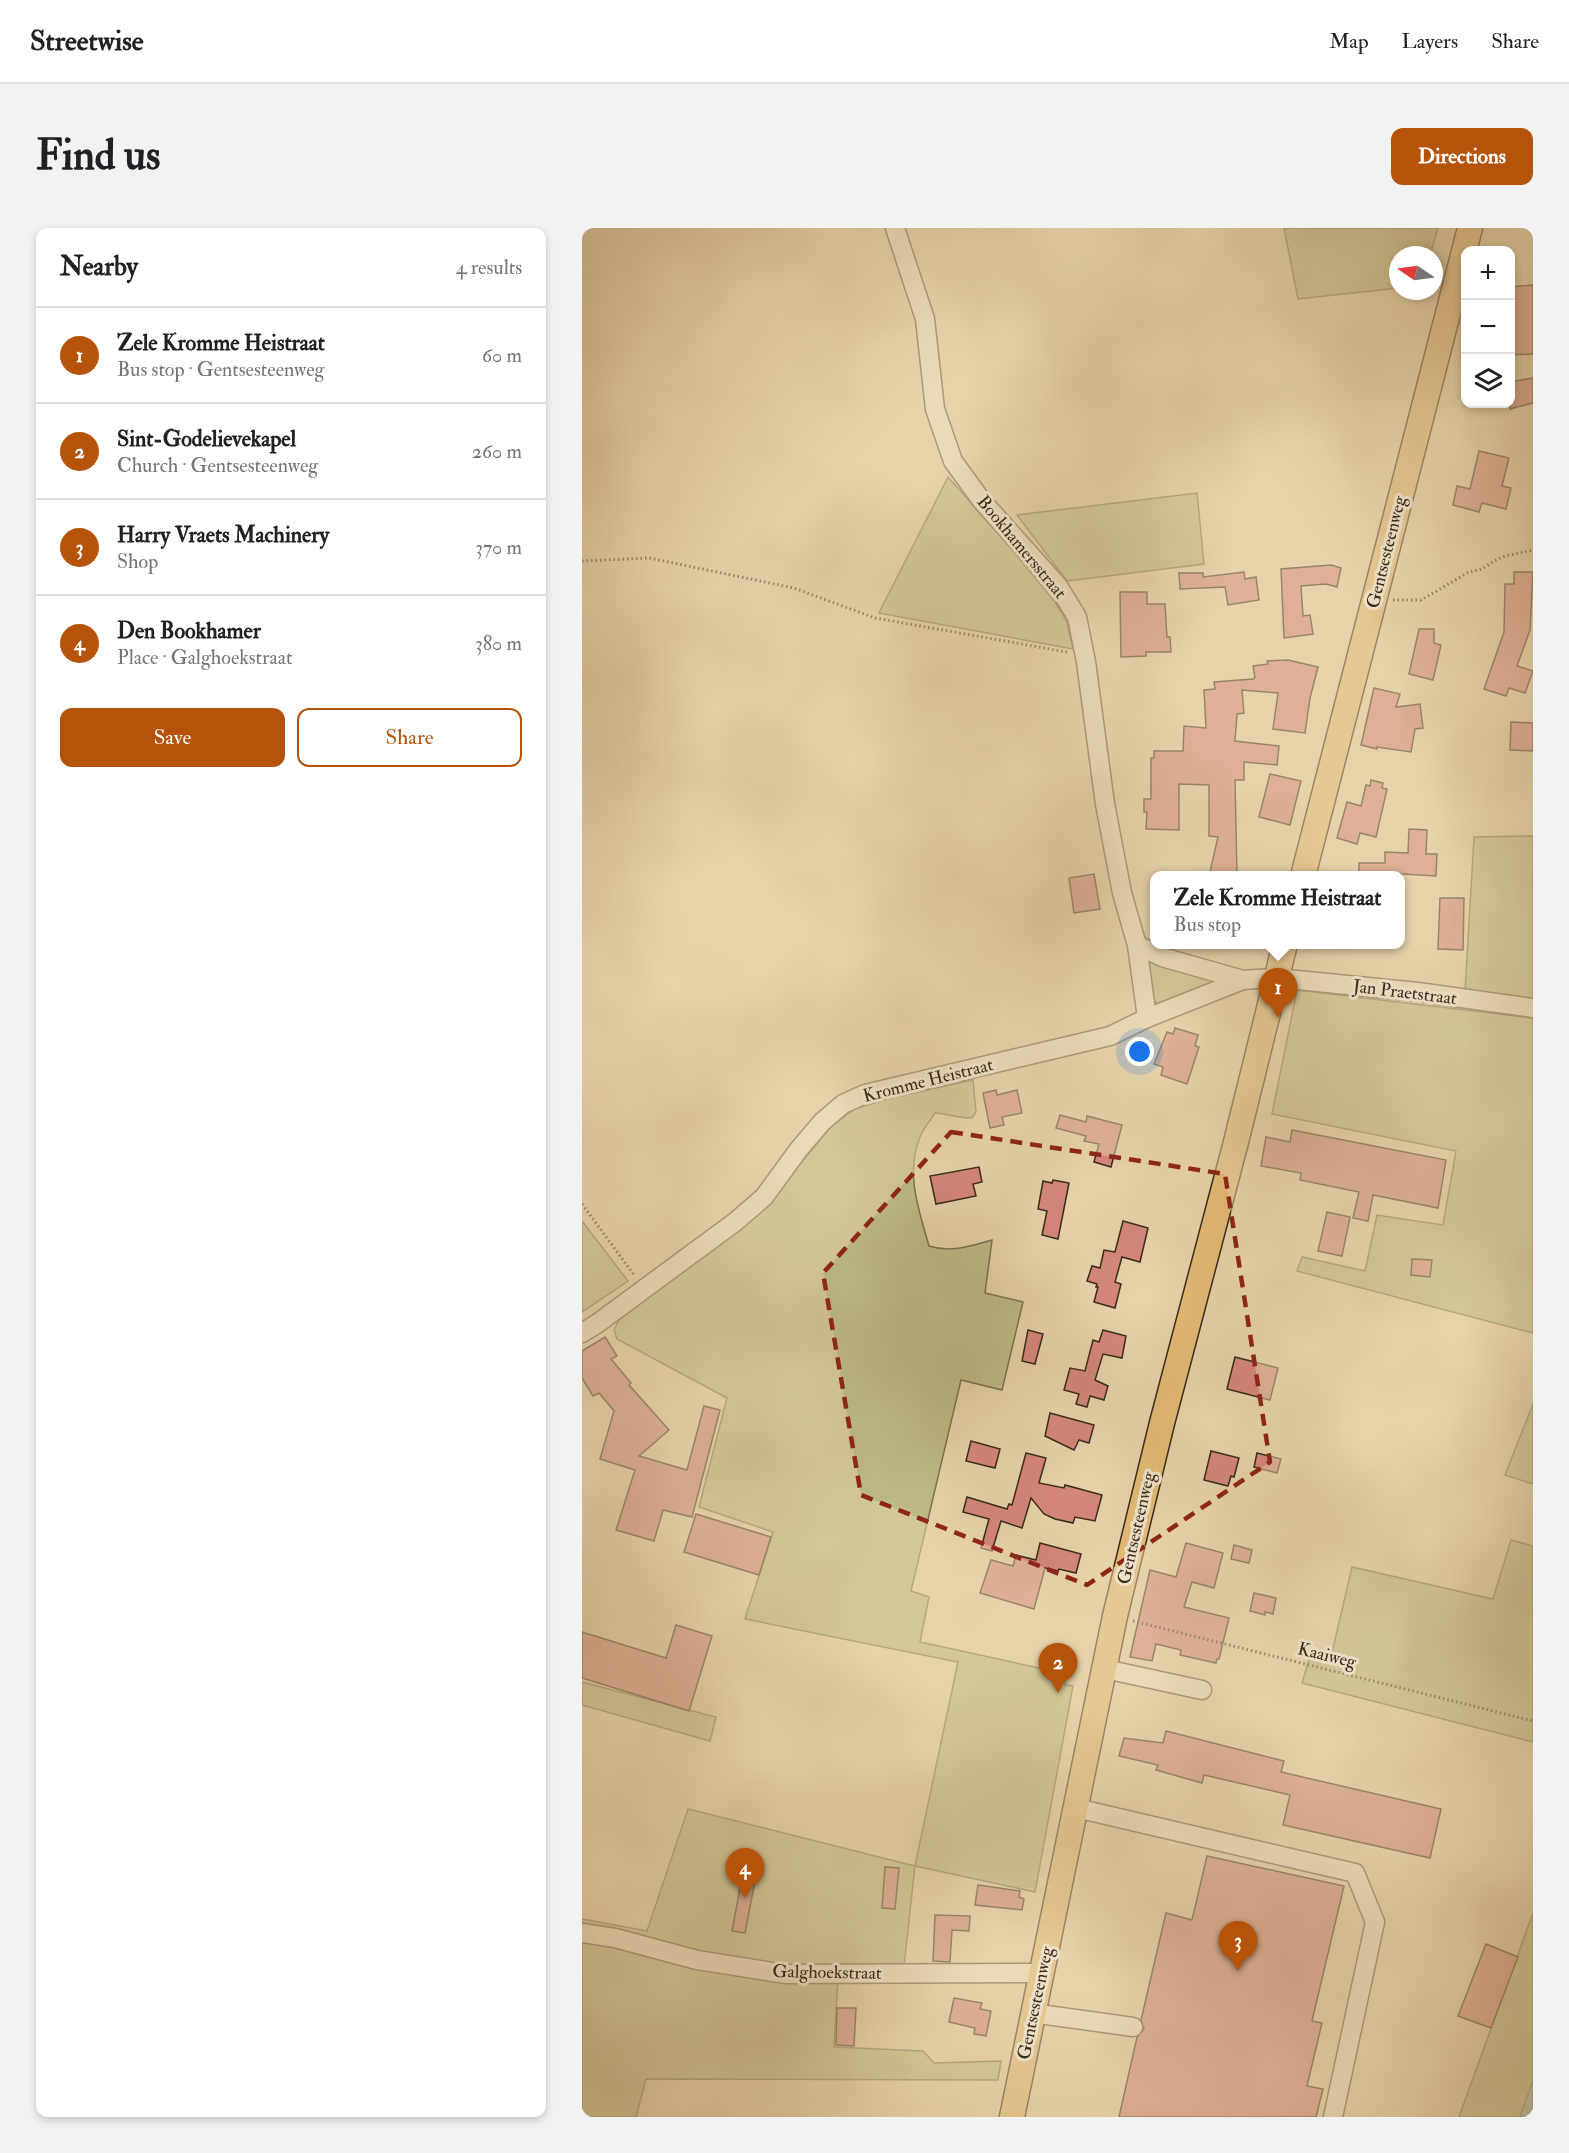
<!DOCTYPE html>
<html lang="en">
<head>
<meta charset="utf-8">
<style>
	body { margin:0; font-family:"IM FELL Double Pica",serif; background:#f2f2f2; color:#202124 }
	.controls { position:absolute; right:18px; top:18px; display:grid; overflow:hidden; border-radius:12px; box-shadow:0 3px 9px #0003 }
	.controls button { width:54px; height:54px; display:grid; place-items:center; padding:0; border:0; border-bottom:2px solid #e0e0e0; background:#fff; color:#202124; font:30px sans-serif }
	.compass { position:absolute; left:807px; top:18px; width:54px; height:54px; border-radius:50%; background:#fff; box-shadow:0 3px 9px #0003; rotate:283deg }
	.you { position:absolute; left:558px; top:824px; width:21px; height:21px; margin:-15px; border:4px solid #fff; border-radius:50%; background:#1a73e8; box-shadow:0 0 0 9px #1a73e833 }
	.badge { display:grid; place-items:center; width:39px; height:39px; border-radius:50%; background:#b45309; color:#fff; font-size:20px; font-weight:700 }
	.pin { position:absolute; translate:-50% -50px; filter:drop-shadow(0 2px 3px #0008) }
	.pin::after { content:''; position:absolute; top:32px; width:21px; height:18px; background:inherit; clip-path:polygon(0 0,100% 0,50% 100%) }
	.popup { position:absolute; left:568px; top:643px; width:255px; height:78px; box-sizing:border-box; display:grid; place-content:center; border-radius:12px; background:#fff; filter:drop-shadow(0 2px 4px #0005); font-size:20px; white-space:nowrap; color:#757577 }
	.popup b { font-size:22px; color:#202124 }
	.popup::after { content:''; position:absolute; left:50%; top:100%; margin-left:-12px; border:12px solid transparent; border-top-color:#fff }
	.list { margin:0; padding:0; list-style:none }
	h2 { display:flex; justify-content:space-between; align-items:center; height:78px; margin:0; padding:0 24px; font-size:26px }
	h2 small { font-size:20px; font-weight:400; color:#757577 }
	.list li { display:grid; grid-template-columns:39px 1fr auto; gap:18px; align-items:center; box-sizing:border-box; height:96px; padding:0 24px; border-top:2px solid #e0e0e0 }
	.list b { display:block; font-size:22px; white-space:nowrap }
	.list p { margin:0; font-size:20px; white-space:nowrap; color:#757577 }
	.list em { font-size:20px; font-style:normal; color:#757577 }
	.actions { display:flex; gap:12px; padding:18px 24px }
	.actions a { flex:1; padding:14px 0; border:2px solid #b45309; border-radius:12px; text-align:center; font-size:21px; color:#b45309 }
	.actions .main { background:#b45309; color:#fff }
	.icon { flex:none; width:33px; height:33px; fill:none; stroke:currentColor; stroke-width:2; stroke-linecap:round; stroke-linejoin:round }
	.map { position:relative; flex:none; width:951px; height:1889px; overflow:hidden; border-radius:12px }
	header { display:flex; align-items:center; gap:36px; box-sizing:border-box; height:84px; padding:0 30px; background:#fff; border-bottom:2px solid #e0e0e0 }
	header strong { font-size:28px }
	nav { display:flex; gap:33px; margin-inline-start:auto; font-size:21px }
	.intro { display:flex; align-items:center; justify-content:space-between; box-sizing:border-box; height:144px; padding:0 36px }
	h1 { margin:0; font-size:42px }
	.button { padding:15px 27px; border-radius:12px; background:#b45309; color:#fff; font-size:21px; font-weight:700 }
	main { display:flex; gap:36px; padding:0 36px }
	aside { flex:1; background:#fff; border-radius:12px; box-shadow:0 3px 9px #0003 }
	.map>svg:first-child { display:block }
	.green { fill:#bdba84; stroke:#7a7250; stroke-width:1.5 }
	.water { fill:#97b8a8; stroke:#717f70; stroke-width:1.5 }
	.building { fill:#d5867c; stroke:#372a1b; stroke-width:1.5 }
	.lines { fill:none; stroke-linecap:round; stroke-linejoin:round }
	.minor-casing { stroke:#63543f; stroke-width:21 }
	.major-casing { stroke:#372a1b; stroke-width:27 }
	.path { stroke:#372a1b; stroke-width:3; stroke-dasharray:1.5 3; stroke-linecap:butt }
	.minor { stroke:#efe2c8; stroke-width:18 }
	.major { stroke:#e4ba75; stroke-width:24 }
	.marked { fill:none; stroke:#8f2418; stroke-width:4.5; stroke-dasharray:12 8; stroke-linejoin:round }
	.labels { text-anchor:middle; stroke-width:6; stroke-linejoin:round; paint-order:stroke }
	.street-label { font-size:18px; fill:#372a1b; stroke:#efe2c8 }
</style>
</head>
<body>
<header>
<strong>Streetwise</strong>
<nav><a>Map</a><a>Layers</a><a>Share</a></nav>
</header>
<div class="intro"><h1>Find us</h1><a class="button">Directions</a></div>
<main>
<aside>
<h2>Nearby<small>4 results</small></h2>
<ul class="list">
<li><span class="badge">1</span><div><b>Zele Kromme Heistraat</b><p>Bus stop · Gentsesteenweg</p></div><em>60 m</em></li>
<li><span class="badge">2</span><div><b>Sint-Godelievekapel</b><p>Church · Gentsesteenweg</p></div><em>260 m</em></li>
<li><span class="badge">3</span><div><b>Harry Vraets Machinery</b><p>Shop</p></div><em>370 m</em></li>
<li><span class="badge">4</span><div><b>Den Bookhamer</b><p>Place · Galghoekstraat</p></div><em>380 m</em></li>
</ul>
<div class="actions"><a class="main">Save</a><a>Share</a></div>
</aside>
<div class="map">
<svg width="951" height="1889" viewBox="0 0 951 1889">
	<rect width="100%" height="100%" fill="#e7d3aa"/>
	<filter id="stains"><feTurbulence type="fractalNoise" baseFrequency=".00333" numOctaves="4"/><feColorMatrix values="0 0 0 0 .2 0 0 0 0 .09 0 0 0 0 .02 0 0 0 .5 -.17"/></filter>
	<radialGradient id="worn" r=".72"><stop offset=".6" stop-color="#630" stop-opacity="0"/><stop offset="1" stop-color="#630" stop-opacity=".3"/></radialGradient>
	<g class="green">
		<path d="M702,0h154l-8,27h-32v33l-100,11z"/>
		<path d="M366,249l62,70 45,55 11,18 7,29 -194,-36z"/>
		<path d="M615,265l7,71 -137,17 -50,-66z"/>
		<path d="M951,608v164l-68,-8 9,-155z"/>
		<path d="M570,733l64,21 -58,21 -4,-2 -6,-37z"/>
		<path d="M715,762l236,28v315l-236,-62 5,-14 63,14 12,-56 66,10 13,-74 -184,-37z"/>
		<path d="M391,852l3,32 -4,6c-13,0 -24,-4 -37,-5 -5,8 -12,16 -15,24 -15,37 -1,73 9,109 21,7 42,0 63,-6l-7,53 38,9 -21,88 -41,-10 -50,211 18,6 -9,45 147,32 -2,11 8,1 -38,206 -120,-26 -12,109 -65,2 -4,70 89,4 11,12 67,-2 -3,19 -352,-1 -10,38h-54v-198l65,12 41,-122 227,57 43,-204 -213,-43 28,-87 -74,-25 28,-109 -110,-59 -3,-9 6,-12 154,-123 57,-68 24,-18 31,-10z"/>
		<path d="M0,993l46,60 -46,31z"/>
		<path d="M951,1176v80l-28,-9z"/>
		<path d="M929,1312l22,6v196l-231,-59 9,-30 20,4 21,-90 141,32z"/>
		<path d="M0,1454l134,35 -6,24 -128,-36z"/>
		<path d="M951,1685v204h-74z"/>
	</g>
	<path class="water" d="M951,1852v37h-13z"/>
	<g class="building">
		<path d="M951,57v69l-23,1v-68z"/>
		<path d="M951,150v25l-23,6v-27z"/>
		<path d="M897,223l30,7 -7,28 9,2 -5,21 -24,-6 -3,9 -26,-7 4,-19 13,3z"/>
		<path d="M749,337l10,3 -4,19 -11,-3 -25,2 2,30 7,-1 3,19 -29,4 -3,-69z"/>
		<path d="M662,344l1,7 11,-2 3,23 -31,5 -3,-18 -45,2 -1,-16h24v4z"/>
		<path d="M932,344h19l-3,58 -13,36 16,5 -8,22 -16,-5 -3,8 -22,-7 20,-57 1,-48h9z"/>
		<path d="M538,364h27v12h18l2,33h3l1,15h-25v4l-25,1z"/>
		<path d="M837,401h15v14l7,2 -8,35 -24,-6z"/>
		<path d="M706,432l30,7 -8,31 -5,35 -32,-4 5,-36 -36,-3 2,23 -7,1 -2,27 44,5 -2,19 -33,-3v18h-9l2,96h-28l9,-39 -9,-1v-51l-30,-1v46l-33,-1 1,-17h-3v-13h7v-41h3v-7h29l1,-25 22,2 -2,-38 11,-1 -1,-7 39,-3 2,-2 -2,-11 15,-2 -1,-3z"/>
		<path d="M792,460l26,6 -4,13 24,-3 3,24 -8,1 -4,23 -34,-5v2l-16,-4z"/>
		<path d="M929,494l22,1v28l-23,-1z"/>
		<path d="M688,546l31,7 -11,44 -31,-8z"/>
		<path d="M789,552l12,3 -1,5 5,1 -11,48 -16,-4 -3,11 -20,-6 10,-36 14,4 5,-21 4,1z"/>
		<path d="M827,601l18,1 -1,24h11l-1,22 -51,-3v3h-26v-13h26v-11l23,1z"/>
		<path d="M512,646l6,35 -26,4 -5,-35z"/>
		<path d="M858,670h24l-1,52 -25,-1z"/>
		<path d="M593,800l23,7 -3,11 4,1 -12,37 -26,-9 2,-8 -9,-3 13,-32 6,2z"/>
		<path d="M414,862l1,5 20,-5 5,23 -20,4 2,8 -14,3 -7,-35z"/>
		<path d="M478,887l26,7 1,-6 35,9 -11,42 -17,-5 5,-18 -15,-3 2,-5 -30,-8z"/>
		<path d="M710,902l154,30 -8,48 -65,-13 -5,26 -15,-3 6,-26 -59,-12 1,-7 -40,-7 5,-29 24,5z"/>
		<path d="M397,939l3,15 -9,2 3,12 -40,8 -6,-28z"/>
		<path d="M471,952l16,3 -11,56 -16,-4 5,-24 -9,-2 5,-28 9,2z"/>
		<path d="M745,984l23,5 -8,39 -24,-5z"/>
		<path d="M541,993l25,7 -8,34 -18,-5 -7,25 6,2 -6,24 -21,-6 4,-15h-2l1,-3 -10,-3 5,-15 8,2 4,-18 11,2z"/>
		<path d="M830,1031l20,1 -2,17 -19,-2z"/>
		<path d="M446,1102l15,4 -8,30 -13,-3z"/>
		<path d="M521,1102l23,6 -4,22 -19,-4 -8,26 13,6 -4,14 -14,-4 -3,11 -11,-3 3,-10 -15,-4 6,-22 15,3 8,-31 6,2z"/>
		<path d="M23,1109l12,19 -6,3 20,24 -2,2 40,45 -30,26 48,14 17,-64 16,4 -28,107 -29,-7 -9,31 -38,-11 19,-60 -35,-11 14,-48 -15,-18 -6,3 -11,-18v-27z"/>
		<path d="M653,1129l43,11 -8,32 -43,-11z"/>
		<path d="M468,1185l44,12 -5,18 -10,-3 -5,10 -29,-14z"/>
		<path d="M389,1213l29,8 -5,19 -29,-7z"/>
		<path d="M629,1223l28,7 -5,19 -3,-1 -3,10 -24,-6z"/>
		<path d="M444,1225l20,5 -7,25 25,5 1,-3 37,10 -7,26 -20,-4 -2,6 -18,-4 -11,-5 -13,-16 -9,30 -21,-7 -9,30 -11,-3 8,-29 -26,-7 4,-15 40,12 2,-5 3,1z"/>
		<path d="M675,1225l24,6 -4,14 -23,-6z"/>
		<path d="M114,1286l75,23 -12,38 -75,-23z"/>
		<path d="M458,1315l41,11 -5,19 -17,-4 -1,2 -13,-3 -11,41 -54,-16 11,-33 22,6 3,-11 20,5z"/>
		<path d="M604,1315l37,10 -9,35 -22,-6 -8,25 45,11 -10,41h-2l-1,4 -36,-8 1,-5 -25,-6 -4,17 -22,-4 20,-87 26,7z"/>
		<path d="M652,1317l18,5 -3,13 -18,-4z"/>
		<path d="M672,1365l22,5 -3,16 -8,-2v3l-15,-4z"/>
		<path d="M94,1397l36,11 -23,75 -107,-33v-46l84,26z"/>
		<path d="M584,1503l118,30 -3,11 160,37 -11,49 -147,-33 7,-30 -86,-20 -2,8 -46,-13 2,-5 -39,-9 5,-18 39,5z"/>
		<path d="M625,1628l137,30 -32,135 10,2 -15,63 16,3 -7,28h-197l18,-80 7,-8 -3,-9 25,-107 26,7z"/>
		<path d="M163,1634l13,3 -13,68 -13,-2z"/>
		<path d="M303,1639l14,1 -4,41 -13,-1z"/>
		<path d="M396,1657l42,6 -1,6 5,2 -2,11 -47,-5z"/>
		<path d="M353,1687l35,1 -1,15 -17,-1 -2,32 -17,-1z"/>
		<path d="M904,1716l32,13 -27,71 -33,-12z"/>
		<path d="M372,1770l28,5 -2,6 11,2 -5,25 -12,-2 1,-6 -26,-6z"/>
		<path d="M255,1780h19l-2,38 -18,-1z"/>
	</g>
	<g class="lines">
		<defs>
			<g id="minor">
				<path d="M313,0l30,91 10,90 18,52 29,40 76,85 19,31 9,45 19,142 17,89 15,52 10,73"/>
				<path d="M555,717l25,12 81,23"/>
				<path d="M0,1105l16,-10 137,-101 29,-25 35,-48 23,-27 21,-18 22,-10 245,-58 37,-18 96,-38 13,-1 21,-1 141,14 115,16"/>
				<path d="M523,1441l97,21"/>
				<path d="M494,1580l279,65 20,49 -42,195"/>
				<path d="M0,1705l33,5 82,22 88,14 256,-1"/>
				<path d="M450,1785l101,14"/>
			</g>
			<g id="major">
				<path d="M721,648l167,-648"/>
				<path d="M430,1889l103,-501 47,-193 74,-281 49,-198"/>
			</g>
		</defs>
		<use href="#minor" class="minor-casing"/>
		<use href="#major" class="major-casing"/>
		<g class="path">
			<path d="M0,333l67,-3 145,30 81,30 192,34"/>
			<path d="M811,372h28l48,-28 13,-3 12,-8 11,-5 28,-6"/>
			<path d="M0,976l52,71"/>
			<path d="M551,1393l400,100"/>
		</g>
		<use href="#minor" class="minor"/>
		<use href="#major" class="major"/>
	</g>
	<path d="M0 0H951V1889H0ZM369,904l274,42 45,288 -183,123 -226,-90 -38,-222z" fill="#e7d3aa" fill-opacity=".55" fill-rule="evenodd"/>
	<path class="marked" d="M369,904l274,42 45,288 -183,123 -226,-90 -38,-222z"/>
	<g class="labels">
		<g class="street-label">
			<text transform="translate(440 319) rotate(50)" y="6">Bookhamersstraat</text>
			<text transform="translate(804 324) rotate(-76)" y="6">Gentsesteenweg</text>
			<text transform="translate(823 764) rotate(7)" y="6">Jan Praetstraat</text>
			<text transform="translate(346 852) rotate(-14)" y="6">Kromme Heistraat</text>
			<text transform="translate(554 1300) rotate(-77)" y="6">Gentsesteenweg</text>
			<text transform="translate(745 1427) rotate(14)" y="6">Kaaiweg</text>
			<text transform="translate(245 1744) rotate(1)" y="6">Galghoekstraat</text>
			<text transform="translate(453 1775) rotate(-78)" y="6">Gentsesteenweg</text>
		</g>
	</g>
	<rect width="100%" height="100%" filter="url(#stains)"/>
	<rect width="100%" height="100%" fill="url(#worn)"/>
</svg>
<div class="controls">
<button>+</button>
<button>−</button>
<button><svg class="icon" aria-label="layers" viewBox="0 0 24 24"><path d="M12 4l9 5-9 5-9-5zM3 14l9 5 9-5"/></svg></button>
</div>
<svg class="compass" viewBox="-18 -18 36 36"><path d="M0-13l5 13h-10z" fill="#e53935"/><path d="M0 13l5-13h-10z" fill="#757577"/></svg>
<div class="you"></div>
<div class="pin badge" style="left:696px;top:790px">1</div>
<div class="popup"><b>Zele Kromme Heistraat</b>Bus stop</div>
<div class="pin badge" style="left:476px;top:1465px">2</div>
<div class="pin badge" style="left:656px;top:1743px">3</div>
<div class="pin badge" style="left:163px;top:1670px">4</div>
</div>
</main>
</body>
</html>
